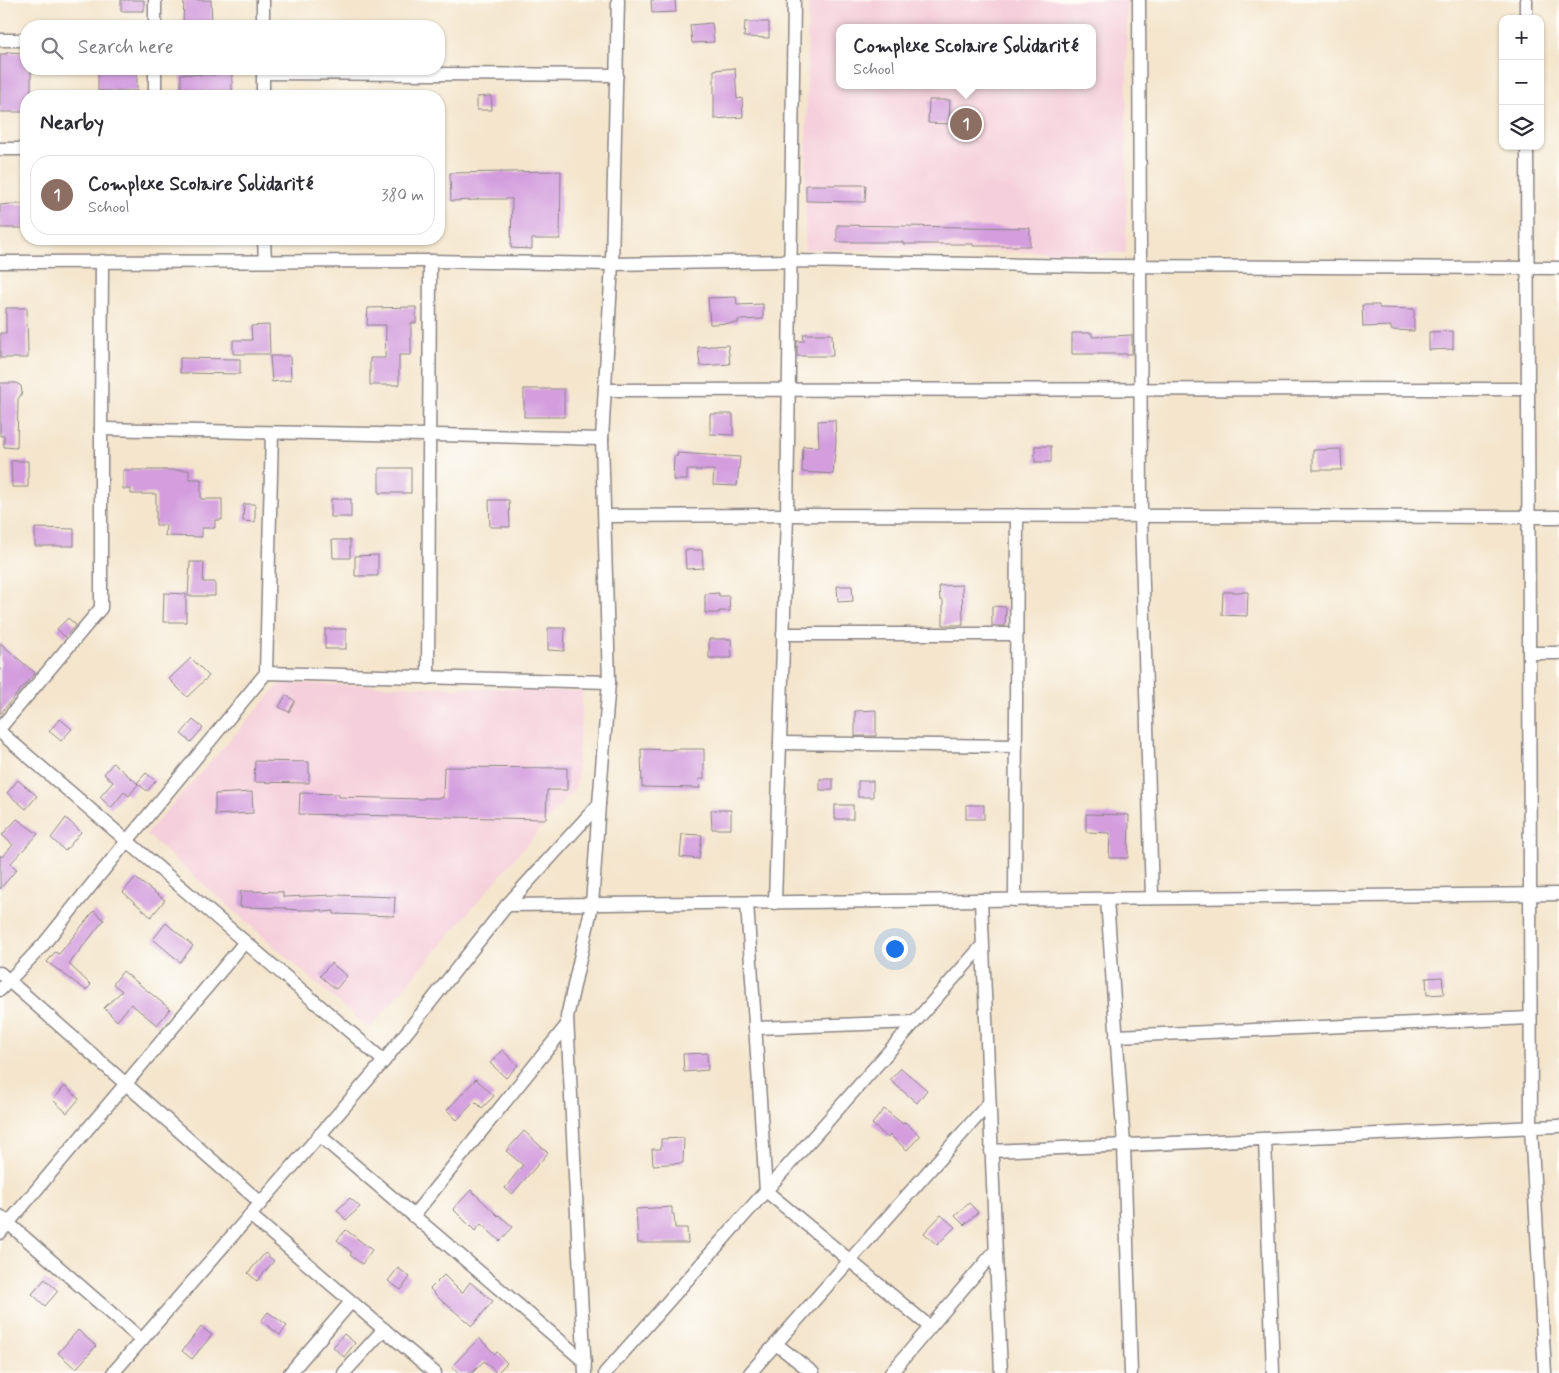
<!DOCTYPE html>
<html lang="en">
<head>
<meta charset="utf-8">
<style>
	body { margin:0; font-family:Mynerve,sans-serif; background:#f7f7f7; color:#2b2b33 }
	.controls { position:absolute; right:15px; top:15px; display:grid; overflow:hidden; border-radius:10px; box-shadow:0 1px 4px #0004 }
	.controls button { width:45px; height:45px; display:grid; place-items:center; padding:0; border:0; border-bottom:1px solid #e1e1e2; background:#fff; color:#2b2b33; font:25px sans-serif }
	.you { position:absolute; left:894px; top:948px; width:18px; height:18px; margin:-12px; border:4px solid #fff; border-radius:50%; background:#1a73e8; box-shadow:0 0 0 8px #1a73e833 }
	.badge { display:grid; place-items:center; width:32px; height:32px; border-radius:50%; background:#0f766e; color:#fff; font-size:16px; font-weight:700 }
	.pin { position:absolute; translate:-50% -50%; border:2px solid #fff; box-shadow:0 1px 5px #0006 }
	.popup { position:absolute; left:836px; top:24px; width:260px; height:65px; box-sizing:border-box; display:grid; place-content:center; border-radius:10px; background:#fff; filter:drop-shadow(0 1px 4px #0005); font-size:16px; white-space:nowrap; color:#7c7c81 }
	.popup b { font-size:19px; color:#2b2b33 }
	.popup::after { content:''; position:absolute; left:50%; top:100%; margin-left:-10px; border:10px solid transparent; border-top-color:#fff }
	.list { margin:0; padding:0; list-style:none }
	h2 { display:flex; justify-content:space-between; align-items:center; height:65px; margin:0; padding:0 20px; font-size:21px }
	h2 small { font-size:16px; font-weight:400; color:#7c7c81 }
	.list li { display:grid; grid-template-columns:32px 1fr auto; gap:15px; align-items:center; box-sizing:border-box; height:80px; margin:0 10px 10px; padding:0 10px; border:1px solid #e1e1e2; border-radius:20px }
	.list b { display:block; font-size:19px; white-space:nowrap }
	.list p { margin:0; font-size:16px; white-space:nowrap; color:#7c7c81 }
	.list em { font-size:16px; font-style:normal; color:#7c7c81 }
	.icon { flex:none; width:28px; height:28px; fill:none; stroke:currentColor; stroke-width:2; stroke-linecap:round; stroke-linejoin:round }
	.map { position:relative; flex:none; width:1559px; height:1373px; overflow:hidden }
	.search { position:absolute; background:#fff; box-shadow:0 1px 4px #0004; left:20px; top:20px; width:425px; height:55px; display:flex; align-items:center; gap:12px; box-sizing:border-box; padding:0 18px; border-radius:20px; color:#7c7c81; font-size:19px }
	.panel { position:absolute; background:#fff; box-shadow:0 1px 4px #0004; left:20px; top:90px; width:425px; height:155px; border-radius:20px }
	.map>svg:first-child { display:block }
	.built { fill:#f5cfdb; fill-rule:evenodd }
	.building { fill:#d39dde }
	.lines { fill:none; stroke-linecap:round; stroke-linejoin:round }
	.street-casing { stroke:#8b8484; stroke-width:15 }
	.street { stroke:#fff; stroke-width:12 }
</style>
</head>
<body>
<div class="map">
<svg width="1559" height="1373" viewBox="0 0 1559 1373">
	<rect width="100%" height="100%" fill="#fdfcf7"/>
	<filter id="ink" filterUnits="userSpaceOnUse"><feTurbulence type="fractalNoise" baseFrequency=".02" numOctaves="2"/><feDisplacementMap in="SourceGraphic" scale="10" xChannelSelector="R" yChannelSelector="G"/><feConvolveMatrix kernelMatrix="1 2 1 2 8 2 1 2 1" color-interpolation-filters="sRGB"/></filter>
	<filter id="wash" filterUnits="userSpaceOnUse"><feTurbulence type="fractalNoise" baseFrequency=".0096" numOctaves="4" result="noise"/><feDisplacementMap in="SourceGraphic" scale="20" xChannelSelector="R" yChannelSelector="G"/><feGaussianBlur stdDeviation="1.12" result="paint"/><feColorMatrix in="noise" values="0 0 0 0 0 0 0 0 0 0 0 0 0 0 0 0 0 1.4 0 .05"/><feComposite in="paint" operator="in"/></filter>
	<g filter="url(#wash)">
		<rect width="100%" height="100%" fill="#f4e5cc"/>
		<g class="built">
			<path d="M808,0h319l-1,253 -321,-4zM840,28h252v57h-252z"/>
			<path d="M281,683l302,8 -7,96 -207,242 -223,-195z"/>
		</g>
		<g id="blocks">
			<g class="building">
				<rect x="121" y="0" width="23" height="11"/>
				<path d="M184,0h27l1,24 -29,-1z"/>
				<path d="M651,0h24l1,12 -24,1z"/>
				<path d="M745,22h24v16l-25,-1z"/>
				<path d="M712,23l2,19 -22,1 -2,-18z"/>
				<path d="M7,52l19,1v16h5v21h-1v6h-4v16h-26v-58h7z"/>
				<path d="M735,68l2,31 5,-1 1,19 -29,2v-49z"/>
				<rect x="98" y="69" width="39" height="22"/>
				<path d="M232,69v27h-51v-22l34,1v-5z"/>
				<path d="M491,96l1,14h-15v-13z"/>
				<path d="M929,100h21l-1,24 -21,-1z"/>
				<path d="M561,171l-1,68h-28v10l-21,-1 1,-49h-35v1l-26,1 -1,-28z"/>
				<path d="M806,185h60l-1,17 -59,-1z"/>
				<path d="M10,204h16v24h-26v-23z"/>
				<path d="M837,225l193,3v18h-57v-2h-70v-2h-66z"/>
				<path d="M736,297l1,8 26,-1v15l-25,1v3l-28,1 -2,-26z"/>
				<path d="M1362,305h17v3l35,1v22l-23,-1v-4l-28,1z"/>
				<path d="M416,307v16h-5v32h-12v30h-29v-27h15l1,-33h-19l1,-17z"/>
				<path d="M6,308h21l1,50h-28v-25h6z"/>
				<path d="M269,325l1,29h-37v-14h19l-1,-14z"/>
				<path d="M1453,331v18l-24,1v-18z"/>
				<path d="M1072,333h20v4l40,-2v19h-60z"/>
				<path d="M803,334h29l1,22h-36v-15h7z"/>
				<path d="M728,345l2,19 -30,2 -2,-19z"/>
				<path d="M270,356h20l1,24 -19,2z"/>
				<path d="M180,358l60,1v15l-60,-1z"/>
				<path d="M0,383h16l5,3 1,7 -4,6 -1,49 -13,-1v-11h-4z"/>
				<rect x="524" y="389" width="40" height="28"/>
				<path d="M710,414h23v21l-23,-1z"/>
				<path d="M835,420l1,21 -3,33 -31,-2 1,-26 16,1 -1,-26z"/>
				<rect x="1035" y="446" width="16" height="16"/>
				<path d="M1341,449l1,21h-29v-20z"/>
				<path d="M677,453l63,4 -3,29 -24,-1 1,-15h-27v10h-14l1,-24h4z"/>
				<path d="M11,461h17v26h-16z"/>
				<rect x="379" y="468" width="32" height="25"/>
				<path d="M123,470h66v9h12v20h21v21h-7v8h-13v9l-37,-1 1,-11h-10v-31h-25v-5h-8z"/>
				<rect x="331" y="499" width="20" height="18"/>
				<path d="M489,500h20l1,27h-20z"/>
				<path d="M244,504h11v18l-12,-1z"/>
				<path d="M35,528l39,1v17h-39z"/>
				<path d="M332,540h18v18h-17z"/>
				<path d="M685,550h17l1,18 -17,1z"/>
				<path d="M378,555v21h-23v-20z"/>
				<path d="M190,562h14l-1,20h12v14h-27z"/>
				<path d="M962,585l1,40h-20v-25h-3l-1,-14z"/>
				<path d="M837,586h15l1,15 -15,1z"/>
				<path d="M1223,592h25l-1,24 -25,-1z"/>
				<path d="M164,593l22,1v28h-23z"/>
				<path d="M719,593v3h10l1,15h-11v2h-14v-19z"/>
				<path d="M992,606l14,1 -1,19h-13z"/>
				<path d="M68,618l8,7 -11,12 -8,-8z"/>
				<path d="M548,628h17l-1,23 -16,-1z"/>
				<rect x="325" y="629" width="21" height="20"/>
				<path d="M709,639h22l1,19h-23z"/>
				<path d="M0,643l35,30 -35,41z"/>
				<path d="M191,658l18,18 -22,21 -18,-18z"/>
				<path d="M286,695l9,6 -6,11 -10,-5z"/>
				<path d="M876,710v26h-21v-25z"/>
				<path d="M60,719l12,10 -11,12 -12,-10z"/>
				<path d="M193,720l10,8 -12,14 -10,-8z"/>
				<path d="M641,749l31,1v-1h32v30h-5l1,9 -58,-1z"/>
				<path d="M255,761l54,1v21l-55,-1z"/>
				<path d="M113,763l25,21 -9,12 -5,-4 -13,16 -11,-11 13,-15 -9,-8z"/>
				<path d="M444,767l123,1v22h-20l-1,29 -247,-5 1,-21 39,1v3l84,2v-1h20z"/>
				<path d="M146,773l10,8 -9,10 -10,-8z"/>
				<rect x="820" y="779" width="13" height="11"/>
				<path d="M18,780l19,16 -11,13 -19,-16z"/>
				<rect x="858" y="781" width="15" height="16"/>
				<path d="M252,792l1,21 -38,2v-21z"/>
				<rect x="835" y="805" width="18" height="14"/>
				<rect x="966" y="805" width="18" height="14"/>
				<path d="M711,810h20v19h-19z"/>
				<path d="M1086,814l43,1 -1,43h-19l1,-25 -24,-1z"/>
				<path d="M66,818l15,14 -16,19 -14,-13z"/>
				<path d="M17,819l21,15 -28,30 7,5 -17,20v-34l2,2 11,-12 -11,-10z"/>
				<path d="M682,834l20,1 -3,24 -19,-2z"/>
				<path d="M135,878l30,22 -14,17 -28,-25z"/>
				<path d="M241,891l42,1v5l52,-2 60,2 -1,19 -60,-2v-3l-11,1 -1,-2h-24l-12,-1v-1l-46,-1z"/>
				<path d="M94,911l10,9 -35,44 22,21 -5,5 -39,-28 8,-10 4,2z"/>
				<path d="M166,923l27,23 -13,16 -27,-23z"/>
				<path d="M331,963l16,13 -11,13 -16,-13z"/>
				<path d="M123,971l47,38 -13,16 -26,-21 -14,17 -13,-13 18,-17 -9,-7z"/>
				<path d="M1442,977l2,17 -17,1 -1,-17z"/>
				<path d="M502,1050l16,15 -12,13 -16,-15z"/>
				<path d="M707,1053l1,17 -24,2 -1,-18z"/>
				<path d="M901,1068l26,22 -10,13 -27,-23z"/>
				<path d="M476,1079l18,17 -12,12 -5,-5 -1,1 -2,-2 -17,18 -10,-10z"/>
				<path d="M65,1086l14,13 -12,14 -14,-13z"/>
				<path d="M884,1109l19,15 2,-2 15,14 -13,14 -17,-15 -2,3 -16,-14z"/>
				<path d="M524,1131l24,22 -36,41 -7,-6 18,-23 -17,-14z"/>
				<path d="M684,1138l-1,25 -30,2 -1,-16h9v-10z"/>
				<path d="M471,1190l27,26 1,-1 14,12 -13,14 -19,-17 -6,7 -22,-22z"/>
				<path d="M350,1198l10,9 -14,13 -9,-10z"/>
				<path d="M969,1203l9,9 -14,13 -9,-9z"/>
				<path d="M672,1207v7h2l1,14h12l1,15h-50l-2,-34z"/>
				<path d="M941,1215l14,12 -18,18 -13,-12z"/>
				<path d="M346,1230l26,20 -10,14 -12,-9 2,-2 -15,-13z"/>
				<path d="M265,1253l9,8 -17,20 -9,-8z"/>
				<path d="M398,1268l12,9 -9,13 -13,-9z"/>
				<path d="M444,1275l18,18 8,-11 23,19 -21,25 -27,-23v1l-15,-15z"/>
				<path d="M45,1279l13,12 -13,15 -13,-12z"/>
				<path d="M268,1312l19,14 -7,9 -19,-14z"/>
				<path d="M201,1327l11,8 -20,24 -10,-8z"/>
				<path d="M78,1330l18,16 -20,23 -18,-16z"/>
				<path d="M344,1334l11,9 -11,14 -11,-10z"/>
				<path d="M479,1338l16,16 2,-2 10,11 -10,10 -13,-12 -12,12h-14l-7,-6z"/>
			</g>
		</g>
	</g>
	<g filter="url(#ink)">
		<use href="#blocks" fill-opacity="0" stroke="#8b8484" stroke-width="1"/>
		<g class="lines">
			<defs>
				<g id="street">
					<path d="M1139,0l2,516 11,382"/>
					<path d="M1526,0v19"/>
					<path d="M155,26v-26"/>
					<path d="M263,26v-26"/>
					<path d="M0,40h26"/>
					<path d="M263,69v27"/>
					<path d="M263,73l354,2"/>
					<path d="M155,96v-27"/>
					<path d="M1527,146l4,982 14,245"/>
					<path d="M0,149h26"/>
					<path d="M264,239l1,22"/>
					<path d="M0,262l430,-1 182,3 179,-3 301,5 467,2"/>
					<path d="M605,390l923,-1"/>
					<path d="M101,429c167,4 334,5 501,10"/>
					<path d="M605,516l182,-1 772,2"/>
					<path d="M783,634h233"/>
					<path d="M1529,653h30"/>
					<path d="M266,673l343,9"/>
					<path d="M428,678l2,-417"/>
					<path d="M0,728l101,-120v-179l1,-168"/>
					<path d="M0,732l384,329"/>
					<path d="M780,743l236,3"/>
					<path d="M1107,899l17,246 7,228"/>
					<path d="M981,900l20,473"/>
					<path d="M1015,900l2,-385"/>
					<path d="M747,903l19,288 164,136"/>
					<path d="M775,903l12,-388 7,-515"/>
					<path d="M507,905l1052,-11"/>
					<path d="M0,973l261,230"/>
					<path d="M0,990l43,-45 84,-104 139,-168 6,-240"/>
					<path d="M755,1028l160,-6"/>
					<path d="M1116,1036l414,-18"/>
					<path d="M319,1135l266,227"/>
					<path d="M1265,1139l8,234"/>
					<path d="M991,1151l568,-25"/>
					<path d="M250,1215l185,158"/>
					<path d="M0,1216l142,124"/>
					<path d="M413,1216l154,-191"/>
					<path d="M0,1233l245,-291"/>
					<path d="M776,1344l37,29"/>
					<path d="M113,1373l271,-312 123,-156 92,-101 10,-122 -7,-243 10,-175 6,-264"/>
					<path d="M290,1373l61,-71"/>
					<path d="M344,1373l40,-44"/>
					<path d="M585,1373l-18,-356 25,-112 7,-101"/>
					<path d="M605,1373l377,-427"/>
					<path d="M750,1373l239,-270"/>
					<path d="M891,1373l104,-122"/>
				</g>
			</defs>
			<use href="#street" class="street-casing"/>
			<use href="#street" class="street"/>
		</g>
	</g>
</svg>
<div class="controls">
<button>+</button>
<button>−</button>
<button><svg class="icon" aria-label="layers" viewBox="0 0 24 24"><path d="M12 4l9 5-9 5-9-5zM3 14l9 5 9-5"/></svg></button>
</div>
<div class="you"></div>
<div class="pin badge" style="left:966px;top:124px;background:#8d6e63">1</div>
<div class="popup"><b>Complexe Scolaire Solidarité</b>School</div>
<div class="search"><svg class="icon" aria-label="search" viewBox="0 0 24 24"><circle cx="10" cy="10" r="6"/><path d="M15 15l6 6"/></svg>Search here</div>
<section class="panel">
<h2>Nearby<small></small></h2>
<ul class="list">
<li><span class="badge" style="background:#8d6e63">1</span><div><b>Complexe Scolaire Solidarité</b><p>School</p></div><em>380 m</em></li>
</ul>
</section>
</div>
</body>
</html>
